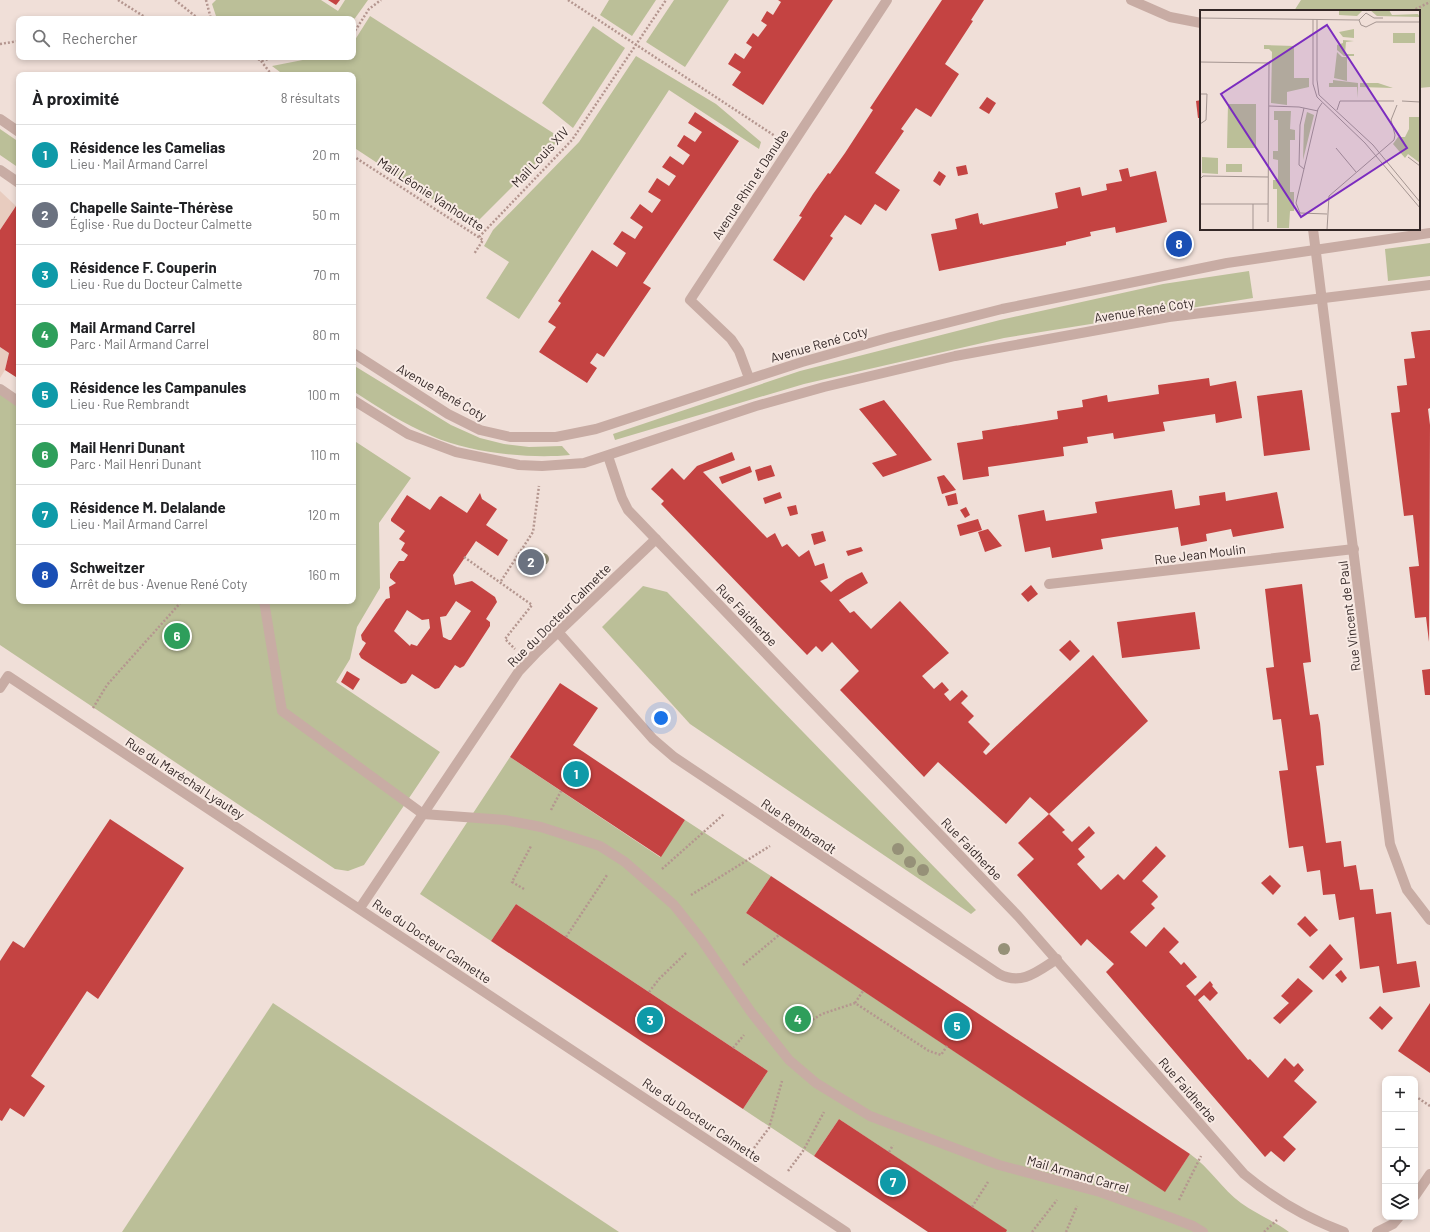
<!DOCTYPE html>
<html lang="fr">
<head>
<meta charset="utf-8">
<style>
	body { margin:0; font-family:Barlow,sans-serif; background:#f2f2f2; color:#202124 }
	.controls { position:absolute; right:12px; bottom:12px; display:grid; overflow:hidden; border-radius:8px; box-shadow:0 2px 6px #0003 }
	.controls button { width:36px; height:36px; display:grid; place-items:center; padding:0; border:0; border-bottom:1px solid #e0e0e0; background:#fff; color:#202124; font:20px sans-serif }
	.you { position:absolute; left:661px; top:718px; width:14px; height:14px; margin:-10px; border:3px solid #fff; border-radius:50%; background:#1a73e8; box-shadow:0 0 0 6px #1a73e833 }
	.badge { display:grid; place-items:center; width:26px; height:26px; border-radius:50%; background:#db2777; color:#fff; font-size:13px; font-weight:700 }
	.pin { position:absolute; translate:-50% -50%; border:2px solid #fff; box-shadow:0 1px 4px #0006 }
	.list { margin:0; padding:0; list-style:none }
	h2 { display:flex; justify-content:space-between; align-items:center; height:52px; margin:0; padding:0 16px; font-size:17px }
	h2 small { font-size:13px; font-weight:400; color:#757577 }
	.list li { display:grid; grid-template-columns:26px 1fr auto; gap:12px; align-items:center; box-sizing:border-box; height:60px; padding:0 16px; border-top:1px solid #e0e0e0 }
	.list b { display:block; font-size:15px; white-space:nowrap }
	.list p { margin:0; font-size:13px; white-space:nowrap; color:#757577 }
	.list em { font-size:13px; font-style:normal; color:#757577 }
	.icon { flex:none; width:22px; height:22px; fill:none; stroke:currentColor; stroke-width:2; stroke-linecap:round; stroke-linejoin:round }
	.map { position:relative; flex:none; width:1430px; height:1232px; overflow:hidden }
	.search { position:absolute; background:#fff; box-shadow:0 2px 6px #0003; left:16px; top:16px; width:340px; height:44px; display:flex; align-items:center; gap:10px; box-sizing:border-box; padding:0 14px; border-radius:8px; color:#757577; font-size:15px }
	.panel { position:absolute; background:#fff; box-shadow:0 2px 6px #0003; left:16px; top:72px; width:340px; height:532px; border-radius:8px }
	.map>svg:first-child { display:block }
	.green { fill:#bbbf98 }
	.plaza { fill:#e8ccbf }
	.building { fill:#c44342; fill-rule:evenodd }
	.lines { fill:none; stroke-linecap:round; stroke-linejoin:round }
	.path { stroke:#b4968f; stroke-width:2.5; stroke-dasharray:2 2; stroke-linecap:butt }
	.pedestrian { stroke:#c8aca4; stroke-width:10 }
	.minor { stroke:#c8aca4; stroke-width:10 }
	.tertiary { stroke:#c8aca4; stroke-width:10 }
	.tree { fill:#969178 }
	.labels { text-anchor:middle; stroke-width:4; stroke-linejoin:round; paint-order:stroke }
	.street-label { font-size:13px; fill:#332726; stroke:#f8eae4 }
	.inset-road { fill:none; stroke:#a49591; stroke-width:1 }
	.view { fill:#7b2cbf; fill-opacity:0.15; stroke:#7b2cbf; stroke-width:2 }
	.inset-edge { fill:none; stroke:#332726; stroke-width:2 }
</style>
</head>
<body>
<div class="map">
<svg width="1430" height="1232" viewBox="0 0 1430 1232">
	<rect width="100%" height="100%" fill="#f0dfd8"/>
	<g class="green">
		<path d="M216,0h105l17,11 7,-11h23l-15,21v-2h-136l-5,-15z"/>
		<path d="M609,0h47l-24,36 -32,-21z"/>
		<path d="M674,0h55l-44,67 -39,-25z"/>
		<path d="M1301,0h129v87l-11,1v-77h-125z"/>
		<path d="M370,16l191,122 -88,88 -120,-79v-72h-69l-12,-9 46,-9h35v-14z"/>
		<path d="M593,26l32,22 -52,80 -31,-25z"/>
		<path d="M636,56l80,48 45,38 -2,7 -90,-59 -150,229 -33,-21 23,-36 -25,-16 9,-16 86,-88z"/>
		<path d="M0,129l19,13v26l-19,-13z"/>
		<path d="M1430,243v33l-42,5 -3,-32z"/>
		<path d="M1249,271l4,27 -249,40 -200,46 -189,56 -2,-6 187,-63 200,-51 163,-36z"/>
		<path d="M353,365l98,60 29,13 24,6 25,3 33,-1 8,9c-40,4 -101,-2 -138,-19 -28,-12 -53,-28 -79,-45z"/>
		<path d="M0,389l19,13v199h334v-161l58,38 -32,45 1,65 -23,39 -7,32 -14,23 104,70 -76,113 -16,6 -13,-2 -335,-224z"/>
		<path d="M643,586l24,6 309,318 -5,4 -281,-190 -88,-97z"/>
		<path d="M510,757l150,100 25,-37 86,56 -25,37 419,278 25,-37c20,14 32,35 51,49 15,11 33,18 48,29h-283v-2l-167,-111 -25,37 -71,-47 25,-38 -252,-167 -25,37 -71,-47z"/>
		<path d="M273,1003l346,229h-497z"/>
	</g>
	<g class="plaza">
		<path d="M0,191l16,15 -16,24z"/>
		<path d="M0,347l9,6 -4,17 -5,8z"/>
	</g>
	<g class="building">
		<path d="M328,0h12l-4,5z"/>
		<path d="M778,0h55l-70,105 -31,-20 9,-13 -13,-8 7,-11 9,6 8,-12 -6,-4 7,-10 5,4 9,-12 -6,-4 6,-10 6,4 8,-13z"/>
		<path d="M942,0h42l-13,20 2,1 -28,43 14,10 -28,43 -15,-9 -15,21 3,2 -29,42 25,17 -14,21 -11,-7 -14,21 -16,-10 -15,21 3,2 -29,43 -31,-21 29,-43 -3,-1 14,-22 15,-21 2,1 15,-21 28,-43 -3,-2z"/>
		<path d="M987,97l9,6 -7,11 -10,-6z"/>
		<path d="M1201,100v18h-3l-2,-17z"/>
		<path d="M695,112l44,29 -96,142 8,5 -47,69 -7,-4 -7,10 7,5 -10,15 -48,-31 17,-25 -8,-5 13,-19 -3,-2 34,-51 25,17 9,-14 -13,-9 9,-13 13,8 8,-12 -13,-9 10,-14 12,9 9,-13 -13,-8 9,-14 12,8 7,-10 -14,-9 8,-11 13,9 7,-10 -13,-9 7,-11 11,7 7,-10 -14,-9z"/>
		<path d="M966,165l2,9 -10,2 -2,-9z"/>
		<path d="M1128,168l2,9 26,-6 11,51 -51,11 -1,-6 -25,5 1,4 -25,6v3l-127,26 -8,-37 26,-5 -2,-10 23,-6 2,11 2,-1 1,2 75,-17 -3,-15 25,-6 2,9 25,-6 -1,-6 16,-3 -3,-11z"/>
		<path d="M939,171l7,5 -6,10 -7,-5z"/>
		<path d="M16,206l3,3v170l-14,-9 4,-17 -9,-6v-117z"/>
		<path d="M1430,330v78l-2,1 2,16 -1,217 -3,-25 -11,1 -6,-51 10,-1 -6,-51 -9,1 -13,-103 9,-1 -3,-26 10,-1 -3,-26 11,-1 -4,-26z"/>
		<path d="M1209,378l1,8 26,-5 6,37 -26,5 -1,-9 -52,8 2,9 -51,8 -1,-6 -26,4 1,6 -25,4 1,9 -76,11 1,9 -26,4 -6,-37 26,-4 -1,-8 76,-12 -1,-8 26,-4 -1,-7 25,-5 1,7 51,-8 -1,-9z"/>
		<path d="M1302,390l8,60 -46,6 -7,-60z"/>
		<path d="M884,400l25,31 23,29 -49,17 -11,-14 25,-8 -38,-46z"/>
		<path d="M732,452l3,8 -32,12 64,66 8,-5 7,14 5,-3 12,13 10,-7 6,16 9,-3 4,15 -8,3 11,11 15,-12 16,-8 6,11 -29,17 11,13 4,-2 17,18 29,-28 49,52 -27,23 12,13 8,-7 7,8 -5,4 6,7 12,-11 6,6 -7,7 13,13 -6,6 22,22 -7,8 3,3 107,-100 55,66 -99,93 -19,-17 -24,27 -68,-62 -14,15 -84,-87 19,-19 -27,-29 -10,10 -6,-6 -9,9 -146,-151 3,-3 -13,-12 21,-21 12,12 13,-14z"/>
		<path d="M771,465l4,11 -17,5 -3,-11z"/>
		<path d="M750,466l2,6 -30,12 -3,-7z"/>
		<path d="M944,475l12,15 -14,4 -5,-17z"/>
		<path d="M1172,490l3,19 25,-4 -1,-9 26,-4 1,9 51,-9 7,36 -51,9 -2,-8 -25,5 1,7 -26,5 -3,-19 -77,12 2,10 -51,9 -2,-11 -25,5 -7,-37 26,-5 2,11 51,-8 -2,-11z"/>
		<path d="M780,492l2,6 -17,6 -2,-6z"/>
		<path d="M480,493l2,6 15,10 -11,16 22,15 -10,16 -22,-15 -23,34 2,10 17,-4 23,16 2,5 -11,17 4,3v4l-26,40 -4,2 -5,-3 -16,23 -4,1 -23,-15 -6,9 -5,1 -40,-26 -2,-4 7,-11 -4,-3 -1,-5 25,-36 4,-1 -1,-11 7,-4 -6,-5v-4l9,-13h5l4,-6 -7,-5 4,-7 -6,-4 6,-8 -14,-10v-2l16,-24 23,15 9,-13 2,-1 26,17zM456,601l15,10 -20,29h-2l-6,-3 -3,-20 6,-1zM407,610l15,10 7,-1 1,9 -13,18 -6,-2 -1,2 -16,-15z"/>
		<path d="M956,493l2,11 -10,2 -3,-10z"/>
		<path d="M796,505l2,9 -8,2 -3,-9z"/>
		<path d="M966,507l4,8 -5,3 -5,-8z"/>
		<path d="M978,519l4,11 -22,6 -3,-11z"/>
		<path d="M988,529l14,17 -17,6 -7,-20z"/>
		<path d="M823,531l3,10 -12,4 -3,-11z"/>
		<path d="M861,547l2,4 -15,5 -2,-5z"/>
		<path d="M533,555l5,9 -1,3 -4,2 -9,-8z"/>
		<path d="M1302,584l9,78 -8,1 7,52 8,-1 2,9 4,42 -8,1 10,77 15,-2 3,26 12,-2 4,25 13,-1 3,25 15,-2 6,52 19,-3 4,26 -37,6 -4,-27 -19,3 -6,-52 -15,3 -4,-26 -12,1 -3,-25 -13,2 -4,-26 -14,2 -10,-77 9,-1 -7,-51 -8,1 -7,-52 8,-1 -9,-78z"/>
		<path d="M1031,585l7,9 -10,8 -7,-8z"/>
		<path d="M1195,612l5,37 -78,9 -5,-36z"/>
		<path d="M1070,640l10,11 -10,10 -11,-11z"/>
		<path d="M1430,669v26h-5l-3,-25z"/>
		<path d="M347,671l13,8 -7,11 -12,-8z"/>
		<path d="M560,683l38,25 -25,37 112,75 -24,37 -151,-100z"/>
		<path d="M1049,814l16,16 -3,2 10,10 17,-16 6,7 -17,16 7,8 -8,7 24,26 17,-16 6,6 32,-34 10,10 -24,25 15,14 1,2 -7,7 4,4 -25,24 16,15 18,-20 15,15 -10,10 12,13 3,-3 13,15 -11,9 9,10 15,-15 3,4 -1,1 6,7 -8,8 -6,-6 -6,5 50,60 2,-1 18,19 17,-20 9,9 4,-4 6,7 -10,11 23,21 -34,35 13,12 -12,13 -13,-11 -6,6 -159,-185 8,-8 -27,-25 -6,7 -64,-71 17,-16 -16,-16z"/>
		<path d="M110,819l74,49 -86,131 -11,-8 -56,85 14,10 -21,31 -14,-9 -8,13 -2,-1v-159l13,-20 11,7z"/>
		<path d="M1270,875l11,11 -8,9 -12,-12z"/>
		<path d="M771,876l419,278 -25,38 -419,-279z"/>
		<path d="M516,904l252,167 -25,38 -252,-168z"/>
		<path d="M1305,916l13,14 -8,7 -13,-13z"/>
		<path d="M1330,944l13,15 -20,21 -14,-13z"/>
		<path d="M1341,970l6,8 -5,5 -7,-8z"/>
		<path d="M1298,978l15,13 -33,33 -7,-6 16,-15 -8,-7z"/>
		<path d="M1430,1003v70l-32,-22z"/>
		<path d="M1380,1006l13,12 -11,12 -13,-12z"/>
		<path d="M839,1119l168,111 -1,2h-78l-114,-76z"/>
	</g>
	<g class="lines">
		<g class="path">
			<path d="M118,0l30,19"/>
			<path d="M175,0l24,19"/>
			<path d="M206,0l5,19"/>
			<path d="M568,0l207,136"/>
			<path d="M1412,11l18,-9"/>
			<path d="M353,34l16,-25 12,-9"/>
			<path d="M0,44l19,-3"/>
			<path d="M255,57l6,4 15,-4"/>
			<path d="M261,61l11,14"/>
			<path d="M353,156l130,84 -9,14"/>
			<path d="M479,237l93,-97 94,-140"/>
			<path d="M464,557l68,48 -27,34 10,10"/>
			<path d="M501,581l32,-49 6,-46"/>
			<path d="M93,708l14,-23 75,-84"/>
			<path d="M551,810l10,-19"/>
			<path d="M662,869l62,-55"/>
			<path d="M524,889l-12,-7 19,-36"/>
			<path d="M691,895l79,-49"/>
			<path d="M566,937l41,-62"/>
			<path d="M743,965l36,-30"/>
			<path d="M649,992l10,-13 27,-26"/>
			<path d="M855,1003l8,-12"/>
			<path d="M792,1032l30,-18 33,-11 74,48 12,4 6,-9"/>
			<path d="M733,1048l11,-13"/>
			<path d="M1415,1096l15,10"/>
			<path d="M754,1148l15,-20 13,-47"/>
			<path d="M889,1152l4,-7"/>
			<path d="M788,1171l15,-20 21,-39"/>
			<path d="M1179,1200l22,-44"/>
			<path d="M972,1207l16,-25"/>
			<path d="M1032,1232l25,-32"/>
			<path d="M1066,1232l11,-26"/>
			<path d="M1264,1232l13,-12"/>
		</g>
		<g class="pedestrian">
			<path d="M0,389l19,13"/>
			<path d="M264,601l18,110 141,103 82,6 36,7 59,19 25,16 49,43 27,34 50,73 38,48 27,23 54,33 129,49 101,27 64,23 29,11 10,6"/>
		</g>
		<g class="minor">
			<path d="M1131,0l39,17 31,6"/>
			<path d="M1313,229l77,615 17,46 23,30"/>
			<path d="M749,378l-10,-27 -8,-12 -41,-39 197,-300"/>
			<path d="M608,456l14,42 6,12 390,406 226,258c29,24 64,45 100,58"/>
			<path d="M1049,584l305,-35"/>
			<path d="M559,633l94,106 21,18 325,217c23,12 39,-3 58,-15"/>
			<path d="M0,688l8,-12 838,556"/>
			<path d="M360,908l159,-237 18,-19 119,-113"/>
			<path d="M1415,1196l15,-22"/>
			<path d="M1377,1232l16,-8 6,-7"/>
		</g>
		<g class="tertiary">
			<path d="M0,119l19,13"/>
			<path d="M0,170l19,13"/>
			<path d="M353,353l95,61 32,16 30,7h46l40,-8 206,-67 89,-25 111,-28 225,-46 203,-30"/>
			<path d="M353,400l55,34 48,18 63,13 23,1 42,-3 172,-57 68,-19 131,-31 214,-39 261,-32"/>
		</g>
	</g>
	<g class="tree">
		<circle cx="543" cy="559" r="6"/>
		<circle cx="898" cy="849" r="6"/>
		<circle cx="910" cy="862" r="6"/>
		<circle cx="923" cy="870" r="6"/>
		<circle cx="1004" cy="949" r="6"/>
	</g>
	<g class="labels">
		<g class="street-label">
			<text transform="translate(540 157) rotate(-47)" y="5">Mail Louis XIV</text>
			<text transform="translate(750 184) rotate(-57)" y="5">Avenue Rhin et Danube</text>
			<text transform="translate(431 194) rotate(33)" y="5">Mail Léonie Vanhoutte</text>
			<text transform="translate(1144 310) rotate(-9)" y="5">Avenue René Coty</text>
			<text transform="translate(819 344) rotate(-16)" y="5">Avenue René Coty</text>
			<text transform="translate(442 392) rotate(30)" y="5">Avenue René Coty</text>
			<text transform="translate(1200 554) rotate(-7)" y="5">Rue Jean Moulin</text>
			<text transform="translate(559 615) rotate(-45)" y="5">Rue du Docteur Calmette</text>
			<text transform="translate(747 615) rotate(46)" y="5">Rue Faidherbe</text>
			<text transform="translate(1349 616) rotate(-97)" y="5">Rue Vincent de Paul</text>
			<text transform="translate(185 778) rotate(33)" y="5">Rue du Maréchal Lyautey</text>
			<text transform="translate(799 826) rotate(34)" y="5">Rue Rembrandt</text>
			<text transform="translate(972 849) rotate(46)" y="5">Rue Faidherbe</text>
			<text transform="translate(432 941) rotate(34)" y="5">Rue du Docteur Calmette</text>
			<text transform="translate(1188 1090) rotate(49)" y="5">Rue Faidherbe</text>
			<text transform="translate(702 1120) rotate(34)" y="5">Rue du Docteur Calmette</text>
			<text transform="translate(1078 1174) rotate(16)" y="5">Mail Armand Carrel</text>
		</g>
	</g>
	<g transform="translate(1200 10)">
		<rect width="220" height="220" fill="#f0dfd8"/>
		<path d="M139,0h24l-6,6 -18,-1zM170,0h19l3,5 26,-1 2,3 -43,-1zM154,19v9l-11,-1 -4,-5zM193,23h22v10h-22zM143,30l11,1 -8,1 -1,12h9v2h-10l-7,-6v-5l6,-2zM64,35l30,1v32h15v9l-22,5v13l-16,-2 1,-51 -3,-3h-5zM137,42l5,5h5v24l-13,-3zM133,70l25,3v15l-1,-11h-28v-4h4zM160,73h18l15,5 -33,-1zM28,94h28v44h-29zM74,101h17l-1,18 5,1v10h-5v52h4v19h-4l-1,17h-12v-39h-4v-9h5v-20l-5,-1v-8h5v-31h-4zM107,102l7,3 -11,45 1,-35zM209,107h11v46l-12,-9 -3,4 -12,-14 5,-7h7l4,-8zM2,147l16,1v16l-16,-1zM26,154h16v8h-16z" fill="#bbbf98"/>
		<path class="inset-road" d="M0,8l159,2M113,9v65l4,13 48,46 55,65M117,9v61l2,15 54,50 47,57M159,10l2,5 5,2 10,-5h44M159,10l7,-7 8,5h9M0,52l69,1 -1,159M0,84h7l-1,26 -6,4M202,91l18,1M122,93l-4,6 -22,94 4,10 27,1M69,96l30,1 19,4M137,100l3,-9h54M136,138l20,24M208,147l12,9M104,159l-5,-4 1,-40 4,-17M0,194h68M0,201v-32l3,-3 65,1M53,220v-26M127,220l2,-34 65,-56 1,-5 -4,-15 6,-15"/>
		<path class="view" d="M127,15l80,123 -106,69 -80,-123z"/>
		<rect width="220" height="220" class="inset-edge"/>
	</g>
</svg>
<div class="controls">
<button>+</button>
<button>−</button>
<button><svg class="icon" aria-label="locate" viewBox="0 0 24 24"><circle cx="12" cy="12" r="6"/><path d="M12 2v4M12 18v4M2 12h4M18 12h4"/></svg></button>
<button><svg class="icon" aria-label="layers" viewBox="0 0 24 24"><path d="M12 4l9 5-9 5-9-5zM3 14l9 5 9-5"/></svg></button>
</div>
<div class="you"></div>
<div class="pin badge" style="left:576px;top:774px;background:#0f9aa8">1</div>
<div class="pin badge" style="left:531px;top:562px;background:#6b7280">2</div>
<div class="pin badge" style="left:650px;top:1020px;background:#0f9aa8">3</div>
<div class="pin badge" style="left:798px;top:1019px;background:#2e9e5b">4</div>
<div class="pin badge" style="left:957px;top:1026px;background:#0f9aa8">5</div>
<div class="pin badge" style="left:177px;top:636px;background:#2e9e5b">6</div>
<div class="pin badge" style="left:893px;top:1182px;background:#0f9aa8">7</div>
<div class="pin badge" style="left:1179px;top:244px;background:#1a4fb4">8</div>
<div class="search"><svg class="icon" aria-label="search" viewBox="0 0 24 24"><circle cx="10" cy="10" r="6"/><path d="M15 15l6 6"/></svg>Rechercher</div>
<section class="panel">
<h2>À proximité<small>8 résultats</small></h2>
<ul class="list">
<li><span class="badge" style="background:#0f9aa8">1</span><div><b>Résidence les Camelias</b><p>Lieu · Mail Armand Carrel</p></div><em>20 m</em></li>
<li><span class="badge" style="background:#6b7280">2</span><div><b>Chapelle Sainte-Thérèse</b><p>Église · Rue du Docteur Calmette</p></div><em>50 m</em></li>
<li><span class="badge" style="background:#0f9aa8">3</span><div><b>Résidence F. Couperin</b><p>Lieu · Rue du Docteur Calmette</p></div><em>70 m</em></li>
<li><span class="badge" style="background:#2e9e5b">4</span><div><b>Mail Armand Carrel</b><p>Parc · Mail Armand Carrel</p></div><em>80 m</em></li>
<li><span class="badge" style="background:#0f9aa8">5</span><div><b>Résidence les Campanules</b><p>Lieu · Rue Rembrandt</p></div><em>100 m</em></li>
<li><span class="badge" style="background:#2e9e5b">6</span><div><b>Mail Henri Dunant</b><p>Parc · Mail Henri Dunant</p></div><em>110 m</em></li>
<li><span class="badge" style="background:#0f9aa8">7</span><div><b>Résidence M. Delalande</b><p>Lieu · Mail Armand Carrel</p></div><em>120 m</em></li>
<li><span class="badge" style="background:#1a4fb4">8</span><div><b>Schweitzer</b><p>Arrêt de bus · Avenue René Coty</p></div><em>160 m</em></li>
</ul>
</section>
</div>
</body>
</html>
